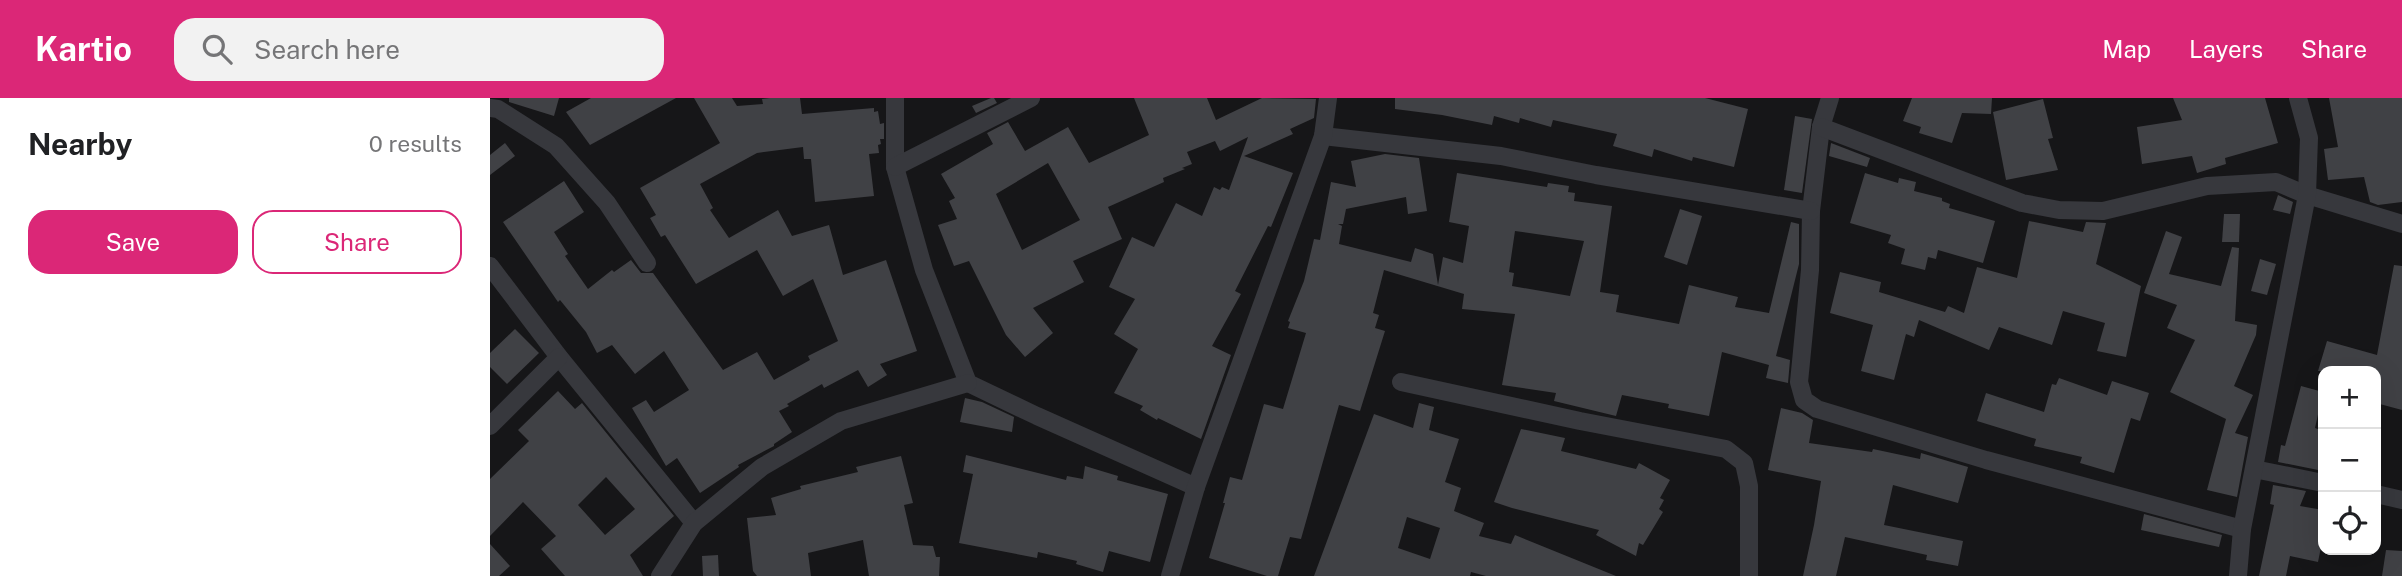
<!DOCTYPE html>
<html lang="en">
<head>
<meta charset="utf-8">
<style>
	body { margin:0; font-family:"Public Sans",sans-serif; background:#f2f2f2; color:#202124 }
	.controls { position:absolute; right:21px; bottom:21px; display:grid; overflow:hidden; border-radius:14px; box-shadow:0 7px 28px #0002 }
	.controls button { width:63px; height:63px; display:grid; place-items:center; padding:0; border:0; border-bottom:2px solid #e0e0e0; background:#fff; color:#202124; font:35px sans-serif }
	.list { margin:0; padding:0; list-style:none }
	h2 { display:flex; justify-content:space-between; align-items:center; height:91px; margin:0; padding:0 28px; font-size:30px }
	h2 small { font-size:23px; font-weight:400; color:#757577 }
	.actions { display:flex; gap:14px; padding:21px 28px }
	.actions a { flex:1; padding:16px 0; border:2px solid #db2777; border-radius:21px; text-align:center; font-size:24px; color:#db2777 }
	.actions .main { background:#db2777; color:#fff }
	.icon { flex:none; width:38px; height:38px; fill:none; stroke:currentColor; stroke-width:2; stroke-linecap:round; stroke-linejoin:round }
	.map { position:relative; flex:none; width:1912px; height:478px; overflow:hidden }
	header { display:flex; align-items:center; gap:42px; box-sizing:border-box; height:98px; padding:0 35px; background:#db2777; color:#fff }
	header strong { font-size:33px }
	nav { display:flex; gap:38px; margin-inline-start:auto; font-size:24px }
	.search { width:490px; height:63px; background:#f2f2f2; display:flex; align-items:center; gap:18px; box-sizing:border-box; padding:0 24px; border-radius:21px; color:#757577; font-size:26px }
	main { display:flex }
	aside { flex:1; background:#fff }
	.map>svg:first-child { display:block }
	.building { fill:#404145; fill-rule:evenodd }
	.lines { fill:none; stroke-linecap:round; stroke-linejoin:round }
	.street { stroke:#37383d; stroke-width:18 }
</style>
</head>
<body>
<header>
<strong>Kartio</strong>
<div class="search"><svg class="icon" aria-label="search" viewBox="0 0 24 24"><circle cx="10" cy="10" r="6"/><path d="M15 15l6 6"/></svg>Search here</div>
<nav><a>Map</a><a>Layers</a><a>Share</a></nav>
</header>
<main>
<aside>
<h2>Nearby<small>0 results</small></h2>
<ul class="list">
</ul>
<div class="actions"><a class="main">Save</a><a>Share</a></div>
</aside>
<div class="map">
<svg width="1912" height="478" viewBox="0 0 1912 478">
	<rect width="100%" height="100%" fill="#161618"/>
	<g class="building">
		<path d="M19,0h50l-5,18 -45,-14z"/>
		<path d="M101,0h85l-86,47 -24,-33z"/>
		<path d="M204,0h38l5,8 26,-2 -1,-5 8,-1h30l2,16 72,-6v4l4,-1 2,13 4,-1v16h-4l1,5 -3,1 1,8 -10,1 5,42 -59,6 -4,-43h-7l-1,-12 -46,6 -57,31 13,24 -3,2 19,28 49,-28 14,26 37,-11 14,50 43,-15 31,91 -37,13 7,11 -19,12 -10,-17 -34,18 -2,-4 -35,20 2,2 -10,5 13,21 -18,12v2l-36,19 1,2 -39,26 -23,-35 -11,8 -34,-58 14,-8 8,12 35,-22 -25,-39 -29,23 -23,-29 -15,8 -11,-21 -26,-32 -2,2 -55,-80 61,-41 20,31 -30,20 14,22 -3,2 23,33 24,-19 2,2 17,-12 10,13h12l70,97 34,-18 17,28 36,-20 -2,-4 30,-15 -25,-62 -30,17 -26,-46 -61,34 -31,-49 -4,2 -11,-19 6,-3 -16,-27 80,-45z"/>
		<path d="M501,0h3l3,5 -21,10 -4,-7z"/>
		<path d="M644,0h73l9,22 46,-22 54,1 -2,19 -24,11 3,5 -49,22 49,17 -22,54 -3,-1 -33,65 6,3 -29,52 19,9 -30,84 -43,-21 -1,2 -17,-10 3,-4 -29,-13 24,-44 -24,-15 21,-35 -26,-12 23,-50 22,10 22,-44 26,13 12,-29 6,3 2,-3 7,3 19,-53 -28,14 -5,-10 -28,11 5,12 -10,4 3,1 -22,9 1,4 -56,25 14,32 -49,22 11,21 -51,26 20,25 -28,24 -19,-22 -37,-74 -15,5 -16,-41 19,-6 -8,-18 6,-3 -14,-24 52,-30 -6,-11 21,-11 17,29 43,-24 21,36 60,-28zM558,65l32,57 -58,30 -26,-56z"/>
		<path d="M905,0h310l43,11 -14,58 -41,-10 -1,4 -38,-12 -2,8 -39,-11 4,-12 -64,-14 -2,7 -31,-9 -1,5 -25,-7 -2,9 -50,-10 -47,-6z"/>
		<path d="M1422,0h80l-1,16 -29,-1 -10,30 -33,-10 2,-6 -18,-6z"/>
		<path d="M1683,0h92l13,45 -53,15 1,6 -29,9 -5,-17 -50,8 -5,-37 45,-7z"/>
		<path d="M1839,0h73v104l-24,3 -8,-3 -6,-25 -36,3 -4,-31 14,-2z"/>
		<path d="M1553,1l10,39 -5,1 10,31 -52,10 -13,-68z"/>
		<path d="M1305,18l17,3 -10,74 -18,-3z"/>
		<path d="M15,45l10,13 -25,19v-20z"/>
		<path d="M1341,45l39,15 -3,9 -38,-11z"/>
		<path d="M895,56l34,4 8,53 -19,3 -2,-17 -60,12 -3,15h-5l4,2 -3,18 72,18 4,-14 18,6 5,31 5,-28 20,6 6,-37 -20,-4 8,-49 90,14 1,-4 21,3 -1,6 7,1 -1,8 38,5 -12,86 19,3 -3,17 63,12 10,-39 49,12 -3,10 34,6 22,-91 8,2v40l-23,92 14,4 -2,23 -22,-5 3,-13 -47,-13 -13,64 -41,-8 1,-4 -47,-9 -6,21 -62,-15 2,-8 -54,-8 13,-71 -53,-5 2,-15 -80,-24 -11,43 6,2 -4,13 10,3 -25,80 -21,-6 -38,134 -11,-2 -12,39h-11l-58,-18 16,-55h-2l7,-26 12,3 22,-76 19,5 23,-76 -18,-5 2,-6 -2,-1 16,-40 10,-42 6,1 11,-58 25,5 -5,-26zM1025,133l69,10 -14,55 -58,-10 2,-13 -5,-1z"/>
		<path d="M1375,75l33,10 1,-5 17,4 -2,9 28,7v3l8,3 -1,4 46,13 -12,42 -45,-13 -2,9 -8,-2 -3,13 -24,-6 4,-15 -17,-6 3,-8 -41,-12z"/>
		<path d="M1788,97l15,7 -3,12 -17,-4z"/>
		<path d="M1190,111l22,7 -15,49 -23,-8z"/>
		<path d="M1734,116h16l-1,28h-17z"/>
		<path d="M1539,123l54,11 3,-10 20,1 -10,41 45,22 -15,71 -29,-6 8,-28 -42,-12 -11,34 -53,-18 -10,23 -70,-30 -5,17 -8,-3 -12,46 -33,-9 12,-46 -43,-12 10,-41 41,10 -2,10 66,20 3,-6 16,7 13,-46 40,11z"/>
		<path d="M1676,133l16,6 -13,37 52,12 11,-39 7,1 -4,73 22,4 -1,10 -22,51 19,9 -18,38 13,4 -11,60 -30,-7 19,-71 -56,-27 25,-52 -28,-12 10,-23 -33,-12z"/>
		<path d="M1770,161l16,5 -9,31 -16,-4z"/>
		<path d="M1904,167l8,1v144l-26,-7v-32h-58l9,-30 50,14z"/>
		<path d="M25,231l24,24 -32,31 -17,-17v-14z"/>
		<path d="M1569,280l48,17 5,-14 37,12 -9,28 -9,-3 -17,55 -34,-10 2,-6 -48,-11 2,-7 -59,-18 9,-28 58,19 8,-28 4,1z"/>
		<path d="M1811,288l22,6 -8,36 8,3v40l-45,-9 3,-17 4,1z"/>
		<path d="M68,293l17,18 7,-6 92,113 -44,39 13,21h-78l-24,-27 15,-13 -33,-34 -33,34v-57l39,-38 -11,-11zM116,379l29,32 -30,26 -27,-30z"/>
		<path d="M475,300l17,4 32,15 -2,15 -52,-10z"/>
		<path d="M929,305l15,4 -5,23 30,9 -14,43 16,6 -7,23 30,12 -5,13 32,8 4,-9 101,41h-130l-15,-4 -1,4h-156l60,-162 39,14zM917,419l33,11 -10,31 -32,-11z"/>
		<path d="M1291,310l21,5 11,7 -4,23 63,9 1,-3 47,10 1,-6 47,14 -10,36 -65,-18 -9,40 79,16 -5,25 -32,-6 1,-5 -82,-18 -9,39h-33l11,-51 7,-44 -53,-11z"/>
		<path d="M1031,331l44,9 -4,13 75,18 3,-6 31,17 -10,18 4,2 -5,9 4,3 -20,33 -4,-2 -3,13 -40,-21 3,-5 -87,-22 -18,-6z"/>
		<path d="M476,357l100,25 1,-4 16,3 2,-13 33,10 -1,4 51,14 -18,68 -41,-11 -6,21 -27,-8 1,-3 -39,-9 -1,6 -78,-15 14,-69 -10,-2z"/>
		<path d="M411,358l12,47 -9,2 9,40 20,1 3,11h4l-1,19h-70l-6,-36 -55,13 3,23h-54l-4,-5 -6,-53 29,-3 -5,-17 30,-9 -1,-3 58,-14 -2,-5z"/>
		<path d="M1783,387l33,6 -6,15 23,4v27l-5,25 -28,-6 -4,20h-27l15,-71 -4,-1z"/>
		<path d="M1654,416l78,21 -3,12 -78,-17z"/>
		<path d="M0,446l20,22 -11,10h-9z"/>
		<path d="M1896,452l16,1v25h-20z"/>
		<path d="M228,457l1,21h-16l-1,-20z"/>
	</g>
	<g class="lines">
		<g class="street">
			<path d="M405,0v69l29,103 44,113 69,33 159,71"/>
			<path d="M1340,0l-9,29 -10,84 -1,59 -11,112 5,18 13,9 169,51 256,69"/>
			<path d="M0,10l8,1 58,37 51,57 40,60"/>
			<path d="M1331,29l201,76 37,7 44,1 104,-25 69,-4 31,13 95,29"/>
			<path d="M833,38l178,20 95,19 215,36"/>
			<path d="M405,69l136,-69"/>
			<path d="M0,168l69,91 135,166"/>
			<path d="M911,284l179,39 146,28 18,14 5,23v90"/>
			<path d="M0,328l69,-69"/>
			<path d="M1764,371l69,14"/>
			<path d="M1886,396l26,6"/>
			<path d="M170,478l34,-53 68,-56 79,-46 127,-38"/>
			<path d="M680,478l26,-89 127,-351 5,-38"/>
			<path d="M1748,478l4,-47 65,-334 2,-57 -11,-40"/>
		</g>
	</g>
</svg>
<div class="controls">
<button>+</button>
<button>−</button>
<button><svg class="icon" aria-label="locate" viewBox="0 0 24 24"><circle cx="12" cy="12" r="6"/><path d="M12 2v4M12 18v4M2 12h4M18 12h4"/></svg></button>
</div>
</div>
</main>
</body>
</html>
